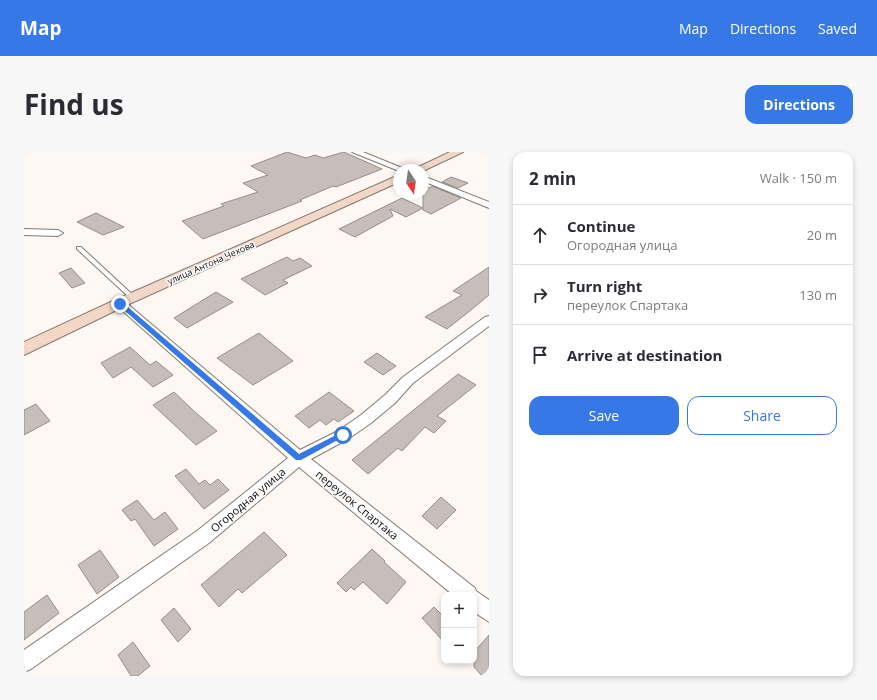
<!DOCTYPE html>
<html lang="en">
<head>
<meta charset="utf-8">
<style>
	body { margin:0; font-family:"Open Sans",sans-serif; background:#f7f7f7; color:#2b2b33 }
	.controls { position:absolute; right:12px; bottom:12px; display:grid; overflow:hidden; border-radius:8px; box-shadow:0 2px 6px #0003 }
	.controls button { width:36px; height:36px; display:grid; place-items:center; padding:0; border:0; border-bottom:1px solid #e1e1e2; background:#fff; color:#2b2b33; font:20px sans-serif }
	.compass { position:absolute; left:369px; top:12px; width:36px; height:36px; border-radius:50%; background:#fff; box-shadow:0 2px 6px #0003; rotate:167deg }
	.stop { position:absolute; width:12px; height:12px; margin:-9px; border:3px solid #3678e6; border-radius:50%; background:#fff }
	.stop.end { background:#3678e6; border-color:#fff; box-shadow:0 1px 4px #0008 }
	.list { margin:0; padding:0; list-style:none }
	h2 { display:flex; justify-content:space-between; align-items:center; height:52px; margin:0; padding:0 16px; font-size:17px }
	h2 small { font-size:13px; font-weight:400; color:#7c7c81 }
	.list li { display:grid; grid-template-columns:26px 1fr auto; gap:12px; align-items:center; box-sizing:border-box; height:60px; padding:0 16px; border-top:1px solid #e1e1e2 }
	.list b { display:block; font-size:15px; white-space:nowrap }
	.list p { margin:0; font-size:13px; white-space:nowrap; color:#7c7c81 }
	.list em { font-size:13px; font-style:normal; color:#7c7c81 }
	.actions { display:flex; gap:8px; padding:12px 16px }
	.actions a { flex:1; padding:9px 0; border:1px solid #3678e6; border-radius:12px; text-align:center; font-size:14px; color:#3678e6 }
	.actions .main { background:#3678e6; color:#fff }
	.icon { flex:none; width:22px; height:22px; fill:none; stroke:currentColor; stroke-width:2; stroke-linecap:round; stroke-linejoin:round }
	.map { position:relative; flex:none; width:465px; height:524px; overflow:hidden; border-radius:12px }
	header { display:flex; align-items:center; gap:24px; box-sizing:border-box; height:56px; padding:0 20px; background:#3678e6; color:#fff }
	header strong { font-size:19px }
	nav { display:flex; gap:22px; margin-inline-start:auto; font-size:14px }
	.intro { display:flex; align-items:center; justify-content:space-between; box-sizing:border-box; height:96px; padding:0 24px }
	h1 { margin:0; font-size:28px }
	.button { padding:10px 18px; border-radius:12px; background:#3678e6; color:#fff; font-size:14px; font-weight:700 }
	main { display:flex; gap:24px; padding:0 24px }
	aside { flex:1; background:#fff; border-radius:12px; box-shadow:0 2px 6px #0003 }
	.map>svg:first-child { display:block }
	.building { fill:#c7beb9; stroke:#968d88 }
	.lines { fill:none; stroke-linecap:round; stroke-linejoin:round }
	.lane-casing { stroke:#837a76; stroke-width:2 }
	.street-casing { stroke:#837a76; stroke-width:2 }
	.secondary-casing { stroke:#837a76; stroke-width:2 }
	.lane { fill:#fff; fill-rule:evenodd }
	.street { fill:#fff; fill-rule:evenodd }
	.secondary { fill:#f2d6c6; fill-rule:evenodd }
	.route { fill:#3678e6 }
	.labels { text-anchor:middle; stroke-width:3; stroke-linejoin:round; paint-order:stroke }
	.far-street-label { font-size:9px; fill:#0f0c0a; stroke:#fff }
	.street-label { font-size:11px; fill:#0f0c0a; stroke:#fff }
</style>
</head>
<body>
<header>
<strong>Map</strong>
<nav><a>Map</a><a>Directions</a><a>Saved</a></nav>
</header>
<div class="intro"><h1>Find us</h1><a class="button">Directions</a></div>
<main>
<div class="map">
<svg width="465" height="524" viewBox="0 0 465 524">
	<rect width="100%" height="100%" fill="#fff7f2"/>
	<g class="building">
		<path d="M263,0l19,6 9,-3 8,3 21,-6 38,17 -46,18 -3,-1 -33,14 2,1 -99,38 -21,-18 42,-15 -3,-2 37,-12 -15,-9 25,-8 -17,-9z"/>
		<path d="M427,25l17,6 -10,5 -16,-6z"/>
		<path d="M399,33l7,3 2,-2 29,12 -30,16 -8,-4v-2l-17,9 -16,-8 3,7 -38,21 -16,-8 63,-31 21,10z"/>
		<path d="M72,61l28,14 -21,8 -26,-13z"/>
		<path d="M263,105l6,4 7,-3 12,8 -29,14 5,3 -23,12 -24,-16z"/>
		<path d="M465,115v28l-18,15 -24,19 -22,-12 37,-22 -9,-4z"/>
		<path d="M47,116l14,15 -13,5 -13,-15z"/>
		<path d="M192,140l17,10 -46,26 -13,-10z"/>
		<path d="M235,181l34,28 -40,24 -36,-27z"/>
		<path d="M106,195l20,18 6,-4 17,14 -20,12 -22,-20 -18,11 -12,-15z"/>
		<path d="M353,201l16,11 3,2 -13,9 -19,-13z"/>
		<path d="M434,222l18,11 -39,31 9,5 -12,12 -9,-6 -23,24 -4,-3 -30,26 -16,-14z"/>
		<path d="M150,240l22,21 21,18 -21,14 -43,-40z"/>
		<path d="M305,240l25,19 -16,11 -4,-3 -8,6 -6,-5 -11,8 -14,-12z"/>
		<path d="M12,252l14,17 -26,14v-25z"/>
		<path d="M162,317l13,15 6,-4 5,5 8,-6 11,11 -25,19 -29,-33z"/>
		<path d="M417,345l15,13 -19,19 -15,-13z"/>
		<path d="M113,348l17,20 11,-8 13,17 -24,17 -19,-27 -4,2 -9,-11z"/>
		<path d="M240,380l23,23 -45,38 -4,-4 -19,18 -18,-22z"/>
		<path d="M348,397l13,12 -1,1 22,20 -19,22 -24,-22 -9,8 -3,-3 -5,5 -9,-9z"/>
		<path d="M76,398l19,27 -22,17 -19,-29z"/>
		<path d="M23,443l12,18 -35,27v-28z"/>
		<path d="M410,455l10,10v25l-22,-24z"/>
		<path d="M150,456l17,21 -13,13 -17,-22z"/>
		<path d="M465,483v41h-7l-8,-9v-15z"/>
		<path d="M109,490l17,24 -12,10h-7l-13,-21z"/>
	</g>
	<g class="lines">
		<defs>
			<path id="lane" d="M53,95h4l54,50v2h-4l-54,-50z"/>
			<g id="street">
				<path d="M328,0h11l44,18 -8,1z"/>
				<path d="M399,24l66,26v6l-66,-27z"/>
				<path d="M0,77l34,1 5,3 -5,3 -34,-1z"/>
				<path d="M96,148l4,1 176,149 38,-19 23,-16 24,-20 18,-18 82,-60 4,-1v10l-76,57 -18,20 -24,20 -23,16 -37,20 164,129 1,3 13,9v22l-15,-10v-17h-21l-154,-128 -90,76 -178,126 -7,3v-22l173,-119 91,-73 -172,-153 -2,-2 2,-2z"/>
			</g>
			<g id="secondary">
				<path d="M426,0h13l-40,19 -11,-1z"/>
				<path d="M375,23v7l-274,124 -101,49v-13l91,-42z"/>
			</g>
		</defs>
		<use href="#lane" class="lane-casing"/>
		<use href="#street" class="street-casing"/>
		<use href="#secondary" class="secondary-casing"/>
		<use href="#lane" class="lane"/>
		<use href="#street" class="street"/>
		<use href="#secondary" class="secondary"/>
	</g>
	<path class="route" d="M94,150h4l177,152 41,-21h5v3l-44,24h-5l-178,-155z"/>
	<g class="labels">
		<g class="far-street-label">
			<text transform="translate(187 111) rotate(-24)" y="3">улица Антона Чехова</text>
		</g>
		<g class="street-label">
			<text transform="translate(224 348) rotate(-40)" y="4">Огородная улица</text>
			<text transform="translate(333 353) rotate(39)" y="4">переулок Спартака</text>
		</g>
	</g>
</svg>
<div class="controls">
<button>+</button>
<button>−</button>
</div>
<svg class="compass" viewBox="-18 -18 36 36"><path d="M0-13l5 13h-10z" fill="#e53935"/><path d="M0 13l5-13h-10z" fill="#7c7c81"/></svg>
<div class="stop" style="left:319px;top:283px"></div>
<div class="stop end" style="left:96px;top:152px"></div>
</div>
<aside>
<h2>2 min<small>Walk · 150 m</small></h2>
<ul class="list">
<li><svg class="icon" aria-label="ahead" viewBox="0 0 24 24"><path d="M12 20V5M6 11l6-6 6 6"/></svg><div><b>Continue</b><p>Огородная улица</p></div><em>20 m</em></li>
<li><svg class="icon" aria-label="right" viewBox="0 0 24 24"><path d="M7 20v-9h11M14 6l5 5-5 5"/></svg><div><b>Turn right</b><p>переулок Спартака</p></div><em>130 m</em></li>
<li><svg class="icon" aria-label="arrive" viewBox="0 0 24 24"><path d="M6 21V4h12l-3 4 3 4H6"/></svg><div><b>Arrive at destination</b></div></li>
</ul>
<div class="actions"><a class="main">Save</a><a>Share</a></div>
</aside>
</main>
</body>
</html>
